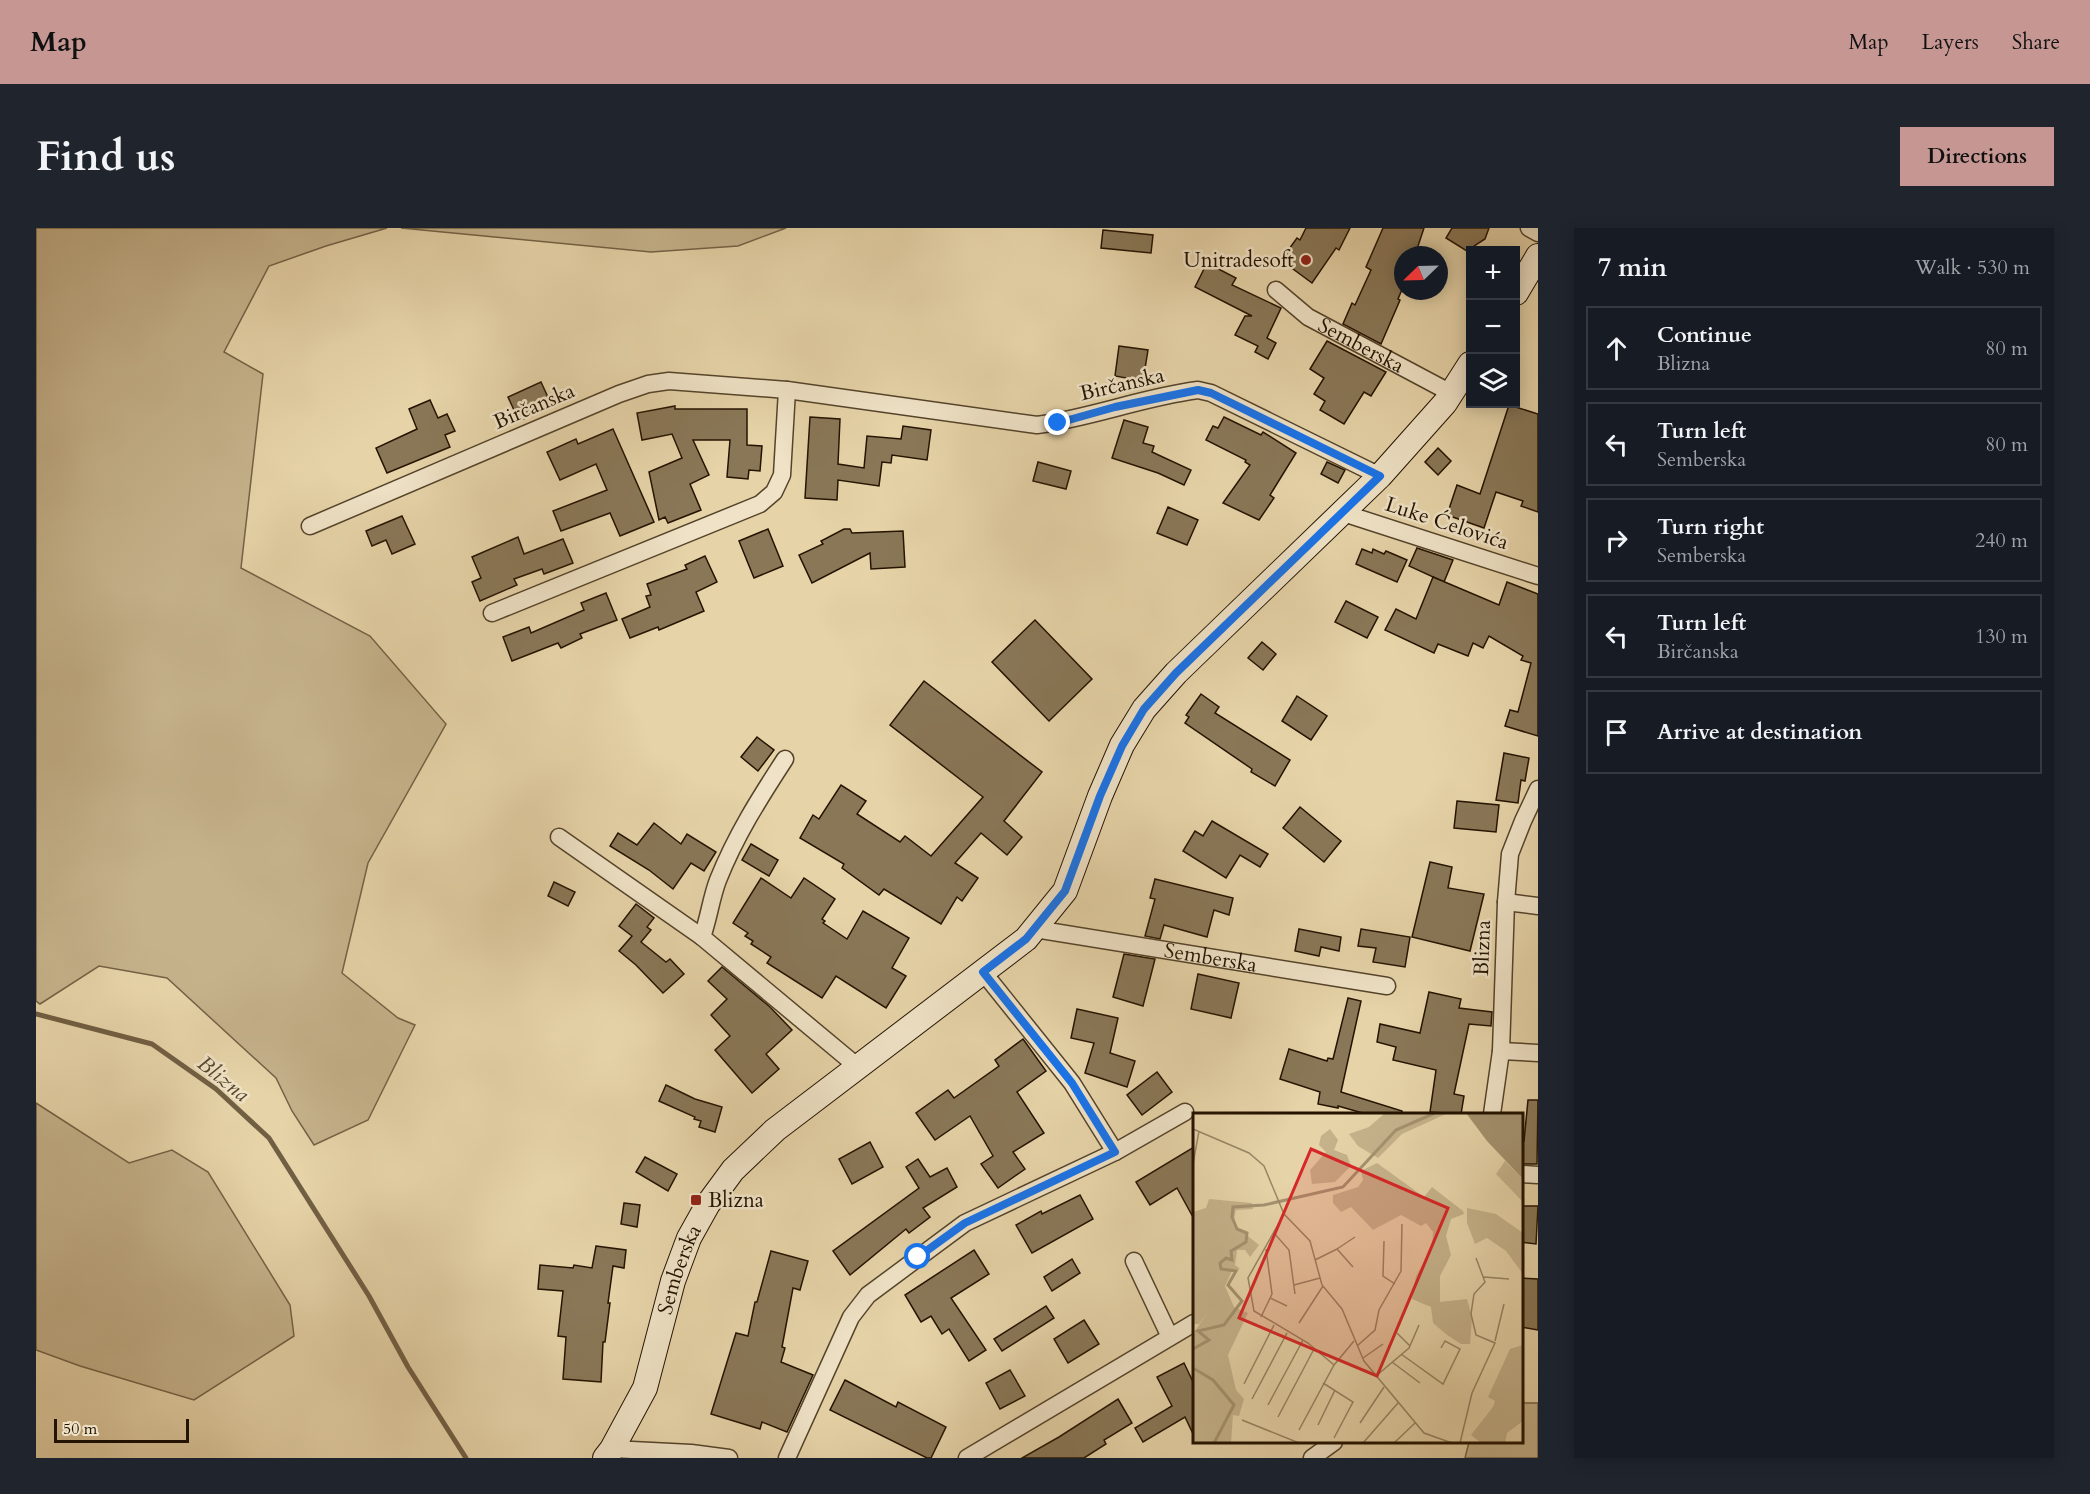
<!DOCTYPE html>
<html lang="en">
<head>
<meta charset="utf-8">
<style>
	body { margin:0; font-family:Cardo,serif; background:#20242c; color:#f1f3f6 }
	.controls { position:absolute; right:18px; top:18px; display:grid; overflow:hidden; border-radius:0px; box-shadow:0 3px 15px #0003 }
	.controls button { width:54px; height:54px; display:grid; place-items:center; padding:0; border:0; border-bottom:2px solid #363941; background:#171b24; color:#f1f3f6; font:30px sans-serif }
	.compass { position:absolute; left:1358px; top:18px; width:54px; height:54px; border-radius:50%; background:#171b24; box-shadow:0 3px 15px #0003; rotate:247deg }
	.scale { position:absolute; left:18px; bottom:15px; width:135px; box-sizing:border-box; padding-left:6px; border:3px solid #241300; border-top:0; font-size:16px; line-height:21px; white-space:nowrap; color:#241300; -webkit-text-stroke:4px #efe2c6; paint-order:stroke }
	.stop { position:absolute; width:18px; height:18px; margin:-14px; border:4px solid #1a73e8; border-radius:50%; background:#fff }
	.stop.end { background:#1a73e8; border-color:#fff; box-shadow:0 2px 6px #0008 }
	.list { margin:0; padding:0; list-style:none }
	h2 { display:flex; justify-content:space-between; align-items:center; height:78px; margin:0; padding:0 24px; font-size:26px }
	h2 small { font-size:20px; font-weight:400; color:#9ea1a6 }
	.list li { display:grid; grid-template-columns:39px 1fr auto; gap:18px; align-items:center; box-sizing:border-box; height:84px; margin:0 12px 12px; padding:0 12px; border:2px solid #363941; border-radius:0px }
	.list b { display:block; font-size:22px; white-space:nowrap }
	.list p { margin:0; font-size:20px; white-space:nowrap; color:#9ea1a6 }
	.list em { font-size:20px; font-style:normal; color:#9ea1a6 }
	.icon { flex:none; width:33px; height:33px; fill:none; stroke:currentColor; stroke-width:2; stroke-linecap:round; stroke-linejoin:round }
	.map { position:relative; flex:none; width:1502px; height:1230px; overflow:hidden; border-radius:0px }
	header { display:flex; align-items:center; gap:36px; box-sizing:border-box; height:84px; padding:0 30px; background:#c59692; color:#111 }
	header strong { font-size:28px }
	nav { display:flex; gap:33px; margin-inline-start:auto; font-size:21px }
	.intro { display:flex; align-items:center; justify-content:space-between; box-sizing:border-box; height:144px; padding:0 36px }
	h1 { margin:0; font-size:42px }
	.button { padding:15px 27px; border-radius:0px; background:#c59692; color:#111; font-size:21px; font-weight:700 }
	main { display:flex; gap:36px; padding:0 36px }
	aside { flex:1; background:#171b24; border-radius:0px; box-shadow:0 3px 15px #0003 }
	.map>svg:first-child { display:block }
	.green { fill:#c5b28b; stroke:#746246; stroke-width:1.5 }
	.lines { fill:none; stroke-linecap:round; stroke-linejoin:round }
	.stream { stroke:#715f43; stroke-width:5 }
	.building { fill:#897757; stroke:#241300; stroke-width:1.5 }
	.street-casing { stroke:#54432a; stroke-width:19 }
	.secondary-casing { stroke:#241300; stroke-width:26 }
	.street { stroke:#efe2c6; stroke-width:16 }
	.secondary { stroke:#efe2c6; stroke-width:24 }
	.route { stroke:#1a73e8; stroke-width:8 }
	.poi-dot { fill:#8f2418; stroke:#efe2c6; stroke-width:2 }
	.labels { text-anchor:middle; stroke-width:5; stroke-linejoin:round; paint-order:stroke }
	.poi-label { font-size:21px; fill:#241300; stroke:#efe2c6; text-anchor:end }
	.street-label { font-size:21px; fill:#241300; stroke:#efe2c6 }
	.water-label { font-size:22px; font-style:italic; fill:#57462c; stroke:#efe2c6 }
	.inset-river { fill:none; stroke:#a4926f; stroke-width:3 }
	.inset-road { fill:none; stroke:#988665; stroke-width:1.5 }
	.view { fill:#d62828; fill-opacity:0.15; stroke:#d62828; stroke-width:3 }
	.inset-edge { fill:none; stroke:#241300; stroke-width:3 }
</style>
</head>
<body>
<header>
<strong>Map</strong>
<nav><a>Map</a><a>Layers</a><a>Share</a></nav>
</header>
<div class="intro"><h1>Find us</h1><a class="button">Directions</a></div>
<main>
<div class="map">
<svg width="1502" height="1230" viewBox="0 0 1502 1230">
	<rect width="100%" height="100%" fill="#e6d3a8"/>
	<filter id="stains"><feTurbulence type="fractalNoise" baseFrequency=".00333" numOctaves="4"/><feColorMatrix values="0 0 0 0 .2 0 0 0 0 .09 0 0 0 0 .02 0 0 0 .5 -.17"/></filter>
	<radialGradient id="worn" r=".72"><stop offset=".6" stop-color="#630" stop-opacity="0"/><stop offset="1" stop-color="#630" stop-opacity=".3"/></radialGradient>
	<g class="green">
		<path d="M0,0h351l-61,18 -57,20 -45,86 39,22 -22,194 129,68 76,88 -78,139 -26,110 56,45 17,7 -47,95 -54,25 -22,-34 -16,-33 -109,-100 -68,-12 -59,38 -4,-3z"/>
		<path d="M365,0h385l-48,18 -87,6z"/>
		<path d="M0,875l93,60 43,-13 36,22 82,133 4,31 -100,64 -114,-34 -44,-16z"/>
		<path d="M1486,1175h16v55h-73l4,-16h53z"/>
	</g>
	<g class="lines">
		<path class="stream" d="M0,786l116,30 64,45 53,49 100,158 39,71 58,91"/>
	</g>
	<g class="building">
		<path d="M1270,0h44l-11,22 -3,-2 -24,35 -31,-23 16,-22 3,2z"/>
		<path d="M1347,0h41l-9,27h-12v32l-5,12 2,1 -19,44 -38,-20 9,-21 3,2 16,-35 -5,-3z"/>
		<path d="M1416,0h37l-4,11 -11,7 -4,7 -24,-15z"/>
		<path d="M1067,2l50,5 -2,18 -50,-5z"/>
		<path d="M1171,35l29,15 -4,7 49,23 -14,30 9,5 -8,16 -13,-7 3,-6 -23,-11 10,-19h7l-57,-29z"/>
		<path d="M1291,113l59,31 -15,24 -7,-4 -20,32 -24,-14 5,-9 -11,-7 10,-16 -14,-9z"/>
		<path d="M1083,118l29,4 -5,31 -28,-5z"/>
		<path d="M505,154l11,24 -33,15 -11,-24z"/>
		<path d="M394,172l8,18 9,-4 8,17 -10,4 5,12 -63,26 -11,-25 41,-19 -8,-20z"/>
		<path d="M1473,177l29,9v98l-17,-6 2,-5 -27,-9 -12,36 -37,-13 10,-30 23,9z"/>
		<path d="M639,178v3h72v36l15,1 -2,25 -11,-1 -1,9 -21,-2 3,-37h-37l16,35 -19,9 11,26 -33,13 -3,-6 -6,3 -10,-48 33,-14 -10,-24 -30,6 -5,-27z"/>
		<path d="M774,189l30,2 -2,45 26,4 3,-32 34,3 2,-13 28,4 -4,30 -35,-5 -1,8 -9,-1 -3,24 -41,-6 -1,20 -32,-2z"/>
		<path d="M1188,189l37,18 2,-3 33,21 -26,42 4,3 -15,22 -36,-17 27,-38 -5,-3 1,-2 -40,-20 7,-14 5,2z"/>
		<path d="M1088,192l24,7 -5,16 11,3 -2,6 39,18 -7,15 -26,-12 -46,-15z"/>
		<path d="M577,201l41,93 -34,14 -10,-23 -49,18 -8,-20 54,-21 -11,-26 -36,16 -13,-28 29,-13 2,5z"/>
		<path d="M1402,220l13,13 -13,14 -13,-13z"/>
		<path d="M1002,234l33,9 -5,18 -33,-8z"/>
		<path d="M1291,234l18,8 -7,13 -17,-9z"/>
		<path d="M1132,279l30,13 -11,25 -30,-12z"/>
		<path d="M366,288l13,28 -23,10 -6,-14 -14,6 -6,-15z"/>
		<path d="M732,301l15,37 -29,12 -15,-37z"/>
		<path d="M808,301h6l2,4 51,-2 2,36 -34,2 -1,-16 -58,30 -13,-28 24,-11 -2,-3z"/>
		<path d="M482,309l6,17 39,-15 10,24 -29,11 -2,-5 -28,10 3,6 -37,16 -8,-19 9,-4 -9,-21z"/>
		<path d="M1381,320l36,12 -9,22 -35,-16z"/>
		<path d="M1326,321l10,4 1,-4 11,5 2,-3 21,9 -10,22 -41,-18z"/>
		<path d="M669,328l12,26 -21,10 8,19 -45,19 -1,-3 -28,11 -8,-19 28,-12 -4,-11 5,-1 -4,-11 40,-15 -2,-4z"/>
		<path d="M1397,349l66,28 8,-23 31,12v142l-33,-10 5,-16 8,2 13,-49 -10,-3 2,-4 -34,-20 -6,12 -10,-5 -5,13 -30,-12 -4,9 -49,-23 11,-21 20,10z"/>
		<path d="M570,365l11,27 -37,14 2,4 -21,10 -3,-5 -46,18 -9,-24 26,-10 2,6 53,-23 -3,-7z"/>
		<path d="M1310,373l32,16 -11,21 -32,-16z"/>
		<path d="M999,392l57,59 -43,42 -57,-59z"/>
		<path d="M1226,414l14,12 -13,16 -15,-12z"/>
		<path d="M888,453l118,91 -38,49 18,16 -15,18 -26,-22 -26,30 23,15 -16,23 -5,-4 -16,27 -57,-35 -5,6 -37,-27 2,-4 -44,-26 13,-23 6,4 22,-34 25,16 -9,13 43,28 5,-6 26,20 52,-59 -93,-72z"/>
		<path d="M1165,466l18,13 -4,6 75,47 -15,26 -24,-14 1,-3 -67,-46 4,-6 -3,-2z"/>
		<path d="M1261,468l30,20 -16,24 -29,-19z"/>
		<path d="M721,509l17,13 -16,21 -17,-14z"/>
		<path d="M1468,525l25,5 -4,23 -4,-1 -3,23 -22,-3z"/>
		<path d="M1421,573l42,4 -3,27 -42,-4z"/>
		<path d="M1264,579l41,34 -17,21 -41,-34z"/>
		<path d="M1176,593l56,33 -8,13 -20,-12 -14,23 -43,-27 12,-20 8,5z"/>
		<path d="M618,595l27,21 6,-10 29,18 -12,19 -13,-8 -18,26 -24,-19 -39,-24 8,-13 19,12z"/>
		<path d="M715,616l27,16 -9,16 -27,-16z"/>
		<path d="M1394,634l22,5 -4,21 36,6 -14,57 -58,-14z"/>
		<path d="M725,650l30,20 13,-20 31,21 -13,20 3,2 -2,2 24,16 16,-28 46,27 -17,30 14,8 -20,32 -50,-32 -14,22 -55,-35 4,-6 -20,-13 2,-3 -8,-5 3,-3 -15,-10z"/>
		<path d="M1119,651l78,19 -4,17 -15,-5 -7,27 -43,-12 -4,14 -15,-3 10,-37 -5,-1z"/>
		<path d="M518,654l21,10 -7,14 -20,-10z"/>
		<path d="M600,676l18,14 -7,9 4,3 -10,12 25,20 4,-3 14,15 -21,19 -27,-28 -17,-14 13,-15 -13,-10z"/>
		<path d="M1263,701l42,8 -2,14 -18,-4 -2,9 -24,-5z"/>
		<path d="M1325,701l49,8 -5,30 -32,-5 3,-14 -18,-2z"/>
		<path d="M1088,726l31,5 -12,47 -30,-9z"/>
		<path d="M686,739l48,40 22,23 -26,24 13,15 -27,24 -37,-43 15,-14 -19,-21 16,-16 -19,-18z"/>
		<path d="M1162,746l41,9 -8,35 -40,-9z"/>
		<path d="M1393,764l32,7 -2,9 33,4 -1,14 -22,-2 -15,70 10,2 -3,18 -31,-2 6,-42 -43,-10 3,-13 -19,-5 3,-18 40,9z"/>
		<path d="M1312,770l13,3 -20,91 61,19v3h-36l-28,-8v2l-20,-4 2,-12 -40,-13 9,-30 38,12 1,-3 5,1z"/>
		<path d="M1041,781l41,9 -8,35 25,8 -8,26 -42,-14 9,-30 -23,-5z"/>
		<path d="M987,811l23,32 -29,21 27,41 -31,19 12,17 -27,19 -17,-24 12,-8 -23,-40 -35,24 -19,-27 32,-23 6,8 45,-32 -4,-6z"/>
		<path d="M1121,844l15,20 -30,23 -15,-20z"/>
		<path d="M630,857l29,14 27,8 -7,25 -16,-5 2,-6 -7,-2 1,-2 -36,-16z"/>
		<path d="M1492,872h10l-1,64h-16v-23h3z"/>
		<path d="M834,914l13,25 -31,17 -13,-25z"/>
		<path d="M1158,919v72l-17,-31 -27,17 -14,-23z"/>
		<path d="M609,929l32,17 -9,17 -32,-19z"/>
		<path d="M882,931l12,18 17,-9 10,19 -34,21 7,9 -21,16 -3,-4 -56,46 -17,-24 86,-63 -13,-21z"/>
		<path d="M1044,967l13,24 -61,34 -16,-28 25,-14 1,3z"/>
		<path d="M588,975l16,2 -3,22 -16,-3z"/>
		<path d="M1485,978h17l-2,38 -15,-2z"/>
		<path d="M560,1018l30,4 -2,18 -11,-2 -5,37h2l-5,39h-2l-2,40 -38,-3 3,-42 -8,-1 5,-45 -25,-2 2,-24 33,3 1,-3 18,3z"/>
		<path d="M938,1022l15,24 -38,24 35,52 -17,11 -20,-32 -7,5 -11,-18 -10,6 -16,-27z"/>
		<path d="M735,1023l37,10 -8,29 -7,-2 -11,59 3,1 -4,14 32,13 -26,57 -25,-10 -2,7 -49,-15 25,-81 12,3 7,-34h2z"/>
		<path d="M1036,1031l8,14 -28,18 -8,-14z"/>
		<path d="M1485,1050l17,1v51l-17,-3z"/>
		<path d="M1010,1078l8,12 -52,33 -8,-12z"/>
		<path d="M1048,1092l15,24 -31,19 -14,-24z"/>
		<path d="M1148,1135l10,21v52l-9,-19 -42,25 -8,-14 37,-22 -15,-29z"/>
		<path d="M974,1142l15,26 -25,13 -14,-26z"/>
		<path d="M809,1152l51,27 2,-5 48,25 -15,31h-4l-97,-48z"/>
		<path d="M1082,1171l14,24 -28,17 2,4 -22,14h-62l37,-21z"/>
	</g>
	<g class="lines">
		<defs>
			<g id="street">
				<path d="M1493,0l9,5"/>
				<path id="s1" d="M1240,62l32,27 143,76"/>
				<path d="M1307,285l195,63"/>
				<path d="M274,298l309,-132 29,-10 21,-3 118,9 250,35c54,-7 106,-28 161,-35l13,3 169,83"/>
				<path d="M456,385l268,-109 14,-12 8,-17 5,-85"/>
				<path d="M749,531c-26,40 -49,76 -67,121 -7,18 -9,38 -16,57l156,130"/>
				<path d="M523,609l143,100"/>
				<path d="M1470,674l32,4"/>
				<path id="s2" d="M999,701l352,57"/>
				<path d="M947,744l89,111 43,69"/>
				<path d="M1465,823l37,2"/>
				<path d="M1456,886l9,-63 5,-149 4,-48 13,-33 15,-32"/>
				<path d="M1486,946l16,1"/>
				<path d="M1098,1033l36,76"/>
				<path d="M576,1221l79,4 38,5"/>
				<path d="M751,1230l64,-141 17,-22 97,-72 150,-71 70,-40"/>
				<path d="M931,1230l227,-135"/>
				<path d="M1276,1230l22,-16"/>
			</g>
			<g id="secondary">
				<path d="M1480,65l22,-37"/>
				<path id="s3" d="M569,1230l7,-9 33,-61 28,-107 16,-43 19,-34 25,-34 42,-40 251,-191 39,-48 35,-95 22,-51 22,-36 32,-36 204,-197 65,-73 25,-39"/>
			</g>
		</defs>
		<use href="#street" class="street-casing"/>
		<use href="#secondary" class="secondary-casing"/>
		<use href="#street" class="street"/>
		<use href="#secondary" class="secondary"/>
	</g>
	<g class="lines">
		<path class="route" d="M882,1029l47,-34 150,-71 -43,-69 -89,-111 43,-33 39,-48 35,-95 22,-50 22,-37 32,-36 204,-197 -169,-83 -13,-3 -83,17 -57,16"/>
	</g>
	<g class="poi-dot">
		<circle cx="1270" cy="32" r="6"/>
		<rect x="654" y="966" width="12" height="12" rx="3"/>
	</g>
	<g class="labels">
		<g class="poi-label">
			<text x="1258" y="39">Unitradesoft</text>
			<text x="672" y="979" text-anchor="start">Blizna</text>
		</g>
		<g class="street-label">
			<text dy="7" stroke="none"><textPath href="#s1" startOffset="102">Semberska</textPath></text>
			<text transform="translate(1086 156) rotate(-13)" y="7">Birčanska</text>
			<text transform="translate(498 178) rotate(-23)" y="7">Birčanska</text>
			<text transform="translate(1411 295) rotate(18)" y="7">Luke Ćelovića</text>
			<text transform="translate(1446 720) rotate(-88)" y="7">Blizna</text>
			<text dy="7" stroke="none"><textPath href="#s2" startOffset="178">Semberska</textPath></text>
			<text dy="7" stroke="none"><textPath href="#s3" startOffset="204">Semberska</textPath></text>
		</g>
		<g class="water-label">
			<text transform="translate(188 850) rotate(39)" y="8">Blizna</text>
		</g>
	</g>
	<g transform="translate(1157 885)">
		<rect width="330" height="330" fill="#e6d3a8"/>
		<path d="M192,0h63l-46,21 -24,24 -20,-12 -9,-12 20,-7zM137,16l8,11 -4,10 13,5 4,11 -16,16 -23,2 -2,-14 16,-18 -7,-7 2,-9zM312,48l18,18v23l-27,-28zM184,50l47,34 8,-10 31,24 1,3 -13,5 -5,17 5,19 -11,21v26l27,-3 5,18 -2,27h-9l-14,-9 -14,-12 -2,-16 -19,-8 4,-23 16,-28 1,-16 -7,-9 -5,3 -20,-11 -28,15 -22,-23 -10,5 -8,-9v-8l25,-8 5,-7 -2,-9zM16,86l43,4 1,6 -17,1 -3,14 26,21 -9,12 -5,-7h-8l-2,15 5,4 -8,2 -7,15 9,21 14,6 -20,42 8,35 8,9 -5,17 -6,-1 -2,28h-38v-109l16,-24 -10,14h-6v-112l13,-4zM274,95l29,6 27,19v41l-17,-23 -19,-13 -12,6 -8,-21zM330,232v76l-16,12 -2,10 -25,-1 -9,-7 22,-28 2,-6 -7,-4 22,-48z" fill="#c5b28b"/>
		<path d="M273,0h57v66l-36,-38z" fill="#a4926f"/>
		<path class="inset-river" d="M0,236l16,-9 -11,-9 26,-6 18,-24 -14,-16 8,-14 -15,-2 -1,-6 6,-5 6,2 -1,-9 15,-9 1,-9 -10,-4 -5,-12 1,-10 31,-2 79,-18 53,-57 39,-17M0,255l20,12 21,25 -20,38"/>
		<path class="inset-road" d="M0,16l56,24 15,13 20,48 26,27 12,44 20,24 22,52 60,72 28,10M0,51l6,-33M91,101l-36,64 6,33 54,32 26,22M81,120l15,17 6,44M191,128l-1,35 12,8M144,136l18,-12M122,147l22,-11 16,18M291,164l25,2M101,172l26,-7M77,185l17,8M68,204l11,-23 -6,-45M106,210l24,-37M204,220l13,13M302,228l9,-37M164,233l18,-16 4,-20 22,-39 1,-47M208,241l42,30 17,-35 -15,-8 -4,7M170,245l20,-14M199,249l28,21M183,263l33,-28 10,-23M130,270l30,19 -19,36M51,271l30,-59M59,286l35,-66M75,292l35,-65M85,304l36,-68M49,307l57,23M167,310l24,-36M125,312l17,-35M106,317l35,-65 20,-24M170,330l35,-40M201,330l21,-20M267,330l12,-50 23,-50 -19,-8 -5,-21 3,-20 11,-12 -9,-24"/>
		<path class="view" d="M118,36l137,59 -71,168 -138,-58z"/>
		<rect width="330" height="330" class="inset-edge"/>
	</g>
	<rect width="100%" height="100%" filter="url(#stains)"/>
	<rect width="100%" height="100%" fill="url(#worn)"/>
</svg>
<div class="controls">
<button>+</button>
<button>−</button>
<button><svg class="icon" aria-label="layers" viewBox="0 0 24 24"><path d="M12 4l9 5-9 5-9-5zM3 14l9 5 9-5"/></svg></button>
</div>
<svg class="compass" viewBox="-18 -18 36 36"><path d="M0-13l5 13h-10z" fill="#e53935"/><path d="M0 13l5-13h-10z" fill="#9ea1a6"/></svg>
<div class="scale">50 m</div>
<div class="stop" style="left:882px;top:1029px"></div>
<div class="stop end" style="left:1022px;top:195px"></div>
</div>
<aside>
<h2>7 min<small>Walk · 530 m</small></h2>
<ul class="list">
<li><svg class="icon" aria-label="ahead" viewBox="0 0 24 24"><path d="M12 20V5M6 11l6-6 6 6"/></svg><div><b>Continue</b><p>Blizna</p></div><em>80 m</em></li>
<li><svg class="icon" aria-label="left" viewBox="0 0 24 24"><path d="M17 20v-9H6M10 6l-5 5 5 5"/></svg><div><b>Turn left</b><p>Semberska</p></div><em>80 m</em></li>
<li><svg class="icon" aria-label="right" viewBox="0 0 24 24"><path d="M7 20v-9h11M14 6l5 5-5 5"/></svg><div><b>Turn right</b><p>Semberska</p></div><em>240 m</em></li>
<li><svg class="icon" aria-label="left" viewBox="0 0 24 24"><path d="M17 20v-9H6M10 6l-5 5 5 5"/></svg><div><b>Turn left</b><p>Birčanska</p></div><em>130 m</em></li>
<li><svg class="icon" aria-label="arrive" viewBox="0 0 24 24"><path d="M6 21V4h12l-3 4 3 4H6"/></svg><div><b>Arrive at destination</b></div></li>
</ul>
</aside>
</main>
</body>
</html>
